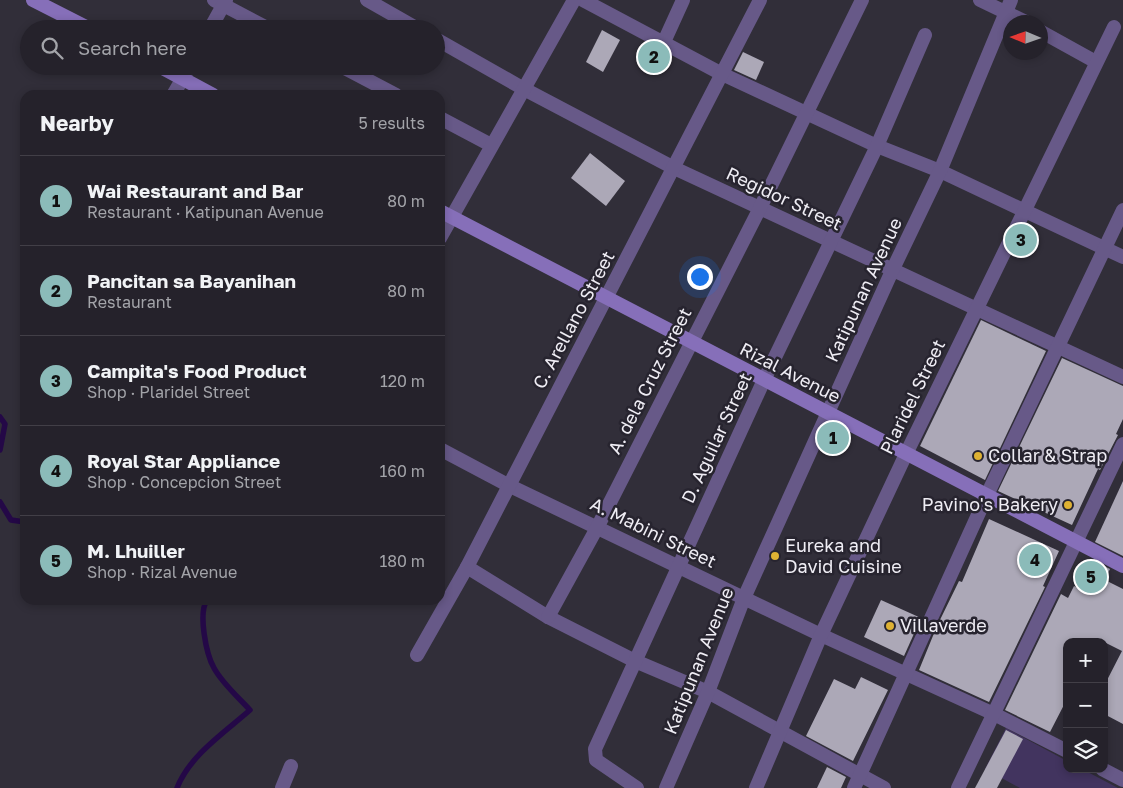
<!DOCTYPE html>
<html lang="en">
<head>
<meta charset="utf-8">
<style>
	body { margin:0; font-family:"Golos Text",sans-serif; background:#312f37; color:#f1f3f6 }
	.controls { position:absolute; right:15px; bottom:15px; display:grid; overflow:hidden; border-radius:10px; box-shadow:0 2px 8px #0003 }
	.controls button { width:45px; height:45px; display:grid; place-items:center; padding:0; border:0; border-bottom:1px solid #423f47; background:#25222b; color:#f1f3f6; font:25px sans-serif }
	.compass { position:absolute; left:1003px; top:15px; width:45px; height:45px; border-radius:50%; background:#25222b; box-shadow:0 2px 8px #0003; rotate:272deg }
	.you { position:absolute; left:699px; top:276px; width:18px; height:18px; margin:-12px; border:4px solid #fff; border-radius:50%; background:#1a73e8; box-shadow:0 0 0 8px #1a73e833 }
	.badge { display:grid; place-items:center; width:32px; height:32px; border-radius:50%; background:#8bbbb9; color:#111; font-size:16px; font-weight:700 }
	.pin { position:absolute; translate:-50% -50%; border:2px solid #fff; box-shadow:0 1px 5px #0006 }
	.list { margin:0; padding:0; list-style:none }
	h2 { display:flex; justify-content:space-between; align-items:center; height:65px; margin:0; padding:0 20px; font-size:21px }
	h2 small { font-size:16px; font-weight:400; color:#a3a4a9 }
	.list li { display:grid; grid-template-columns:32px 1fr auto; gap:15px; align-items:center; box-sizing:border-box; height:90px; padding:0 20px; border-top:1px solid #423f47 }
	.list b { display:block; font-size:19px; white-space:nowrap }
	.list p { margin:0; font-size:16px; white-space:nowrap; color:#a3a4a9 }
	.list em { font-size:16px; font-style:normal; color:#a3a4a9 }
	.icon { flex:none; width:28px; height:28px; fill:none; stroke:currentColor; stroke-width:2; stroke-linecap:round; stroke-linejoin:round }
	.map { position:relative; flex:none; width:1123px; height:788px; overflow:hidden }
	.search { position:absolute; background:#25222b; box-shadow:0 2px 8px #0003; left:20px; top:20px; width:425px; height:55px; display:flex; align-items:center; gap:12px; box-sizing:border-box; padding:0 18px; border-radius:28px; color:#a3a4a9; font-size:19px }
	.panel { position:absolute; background:#25222b; box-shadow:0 2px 8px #0003; left:20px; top:90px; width:425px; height:515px; border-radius:15px }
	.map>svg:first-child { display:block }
	.green { fill:#42345f }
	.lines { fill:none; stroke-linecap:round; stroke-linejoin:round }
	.stream { stroke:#240847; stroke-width:5.5 }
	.building { fill:#aca8b7 }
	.minor { stroke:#675988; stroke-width:14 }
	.secondary { stroke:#866fb9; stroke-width:14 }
	.poi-dot { fill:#deb133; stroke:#27242f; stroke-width:2 }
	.labels { text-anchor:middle; stroke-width:5; stroke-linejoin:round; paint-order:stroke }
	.street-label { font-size:18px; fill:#efedf4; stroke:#27242f }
	.poi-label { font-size:18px; fill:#efedf4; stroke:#27242f; text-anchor:start }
</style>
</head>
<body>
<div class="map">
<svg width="1123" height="788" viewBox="0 0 1123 788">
	<rect width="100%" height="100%" fill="#312e39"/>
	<path class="green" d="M1006,728l61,33v8h15l36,19h-98l-35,-19z"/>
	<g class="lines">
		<g class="stream">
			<path d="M0,417l5,7 -5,26"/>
			<path d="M0,502l11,18 14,2"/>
			<path d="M177,788c13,-33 47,-55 73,-78 -12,-13 -28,-27 -36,-42 -8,-14 -16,-55 -7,-68"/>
		</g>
	</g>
	<g class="building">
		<path d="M602,30l18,10 -17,32 -17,-10z"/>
		<path d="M743,52l21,10 -8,18 -22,-10z"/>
		<path d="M590,153l35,28 -19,25 -35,-28z"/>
		<path d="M981,320l65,31 -61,129 -65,-34z"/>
		<path d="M1062,358l61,28v33l-7,15 2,1 -18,35 -2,-1 -26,56 -74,-34z"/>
		<path d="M1123,481v75l-28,-14z"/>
		<path d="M989,519l70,32 -16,35 2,1 -56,115 -70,-32 18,-44 22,-45 3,1z"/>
		<path d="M1092,560l18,9 -5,10 2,2 16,8v135l-19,-10v-28l18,-35 -18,-9h-37v57l-17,33 -45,-22 56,-116 7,4 6,-12 4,2z"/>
		<path d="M881,600l40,18 -17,38 -40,-19z"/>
		<path d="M861,677l27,13 -35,71 -47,-25 28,-57 21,10z"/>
		<path d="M1006,730l17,9 -26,49h-22z"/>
		<path d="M827,767l19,10 -5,11h-24z"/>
	</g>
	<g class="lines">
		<g class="minor">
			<path d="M214,0l55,29"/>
			<path d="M367,0l51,29"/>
			<path d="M583,0l139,74 155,72 63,25 183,86"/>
			<path d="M980,0l46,22"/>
			<path d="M210,29l16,-29"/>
			<path d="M1040,31l56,31"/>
			<path d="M436,39l88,50 150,79 449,209"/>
			<path d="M663,44l20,-44"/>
			<path d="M341,66l55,29"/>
			<path d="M173,95l17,-29"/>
			<path d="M440,118l51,27"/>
			<path d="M440,238l134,-238"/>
			<path d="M440,449l68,36 313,150 173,79 73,37"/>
			<path d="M467,567l81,50 87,44 73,31 176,96"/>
			<path d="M548,617l50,-91 162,-318 102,-208"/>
			<path d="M417,655l50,-88 293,-567"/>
			<path d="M1102,769l21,11"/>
			<path d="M282,788l9,-22"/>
			<path d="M637,788l-41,-28 -1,-11 169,-369 113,-234 48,-111"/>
			<path d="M666,788l42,-96 36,-94 148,-327 48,-100 71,-171"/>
			<path d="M756,788l65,-153 85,-181 208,-427"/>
			<path d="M854,788l133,-293 136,-285"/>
			<path d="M958,788l165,-344"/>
		</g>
		<g class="secondary">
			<path d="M33,0l57,29"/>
			<path d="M159,66l54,29"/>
			<path d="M440,211l683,355"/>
		</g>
	</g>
	<g class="poi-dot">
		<circle cx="978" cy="456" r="5"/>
		<circle cx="1068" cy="505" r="5"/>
		<circle cx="775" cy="556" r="5"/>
		<circle cx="890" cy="626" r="5"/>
	</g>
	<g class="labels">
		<g class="street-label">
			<text transform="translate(784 199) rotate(25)" y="6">Regidor Street</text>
			<text transform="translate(864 290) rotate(-65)" y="6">Katipunan Avenue</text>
			<text transform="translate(574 320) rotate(-62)" y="6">C. Arellano Street</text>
			<text transform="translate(790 373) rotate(27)" y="6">Rizal Avenue</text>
			<text transform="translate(650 381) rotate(-63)" y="6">A. dela Cruz Street</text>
			<text transform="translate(913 397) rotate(-64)" y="6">Plaridel Street</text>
			<text transform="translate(717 438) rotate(-65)" y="6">D. Aguilar Street</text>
			<text transform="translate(653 533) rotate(26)" y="6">A. Mabini Street</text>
			<text transform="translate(699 661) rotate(-68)" y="6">Katipunan Avenue</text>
		</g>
		<g class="poi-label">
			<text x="988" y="462">Collar &amp; Strap</text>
			<text x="1058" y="511" text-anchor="end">Pavino's Bakery</text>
			<text x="785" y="552">Eureka and<tspan x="785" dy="21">David Cuisine</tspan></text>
			<text x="900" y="632">Villaverde</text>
		</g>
	</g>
</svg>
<div class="controls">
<button>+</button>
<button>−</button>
<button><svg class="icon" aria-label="layers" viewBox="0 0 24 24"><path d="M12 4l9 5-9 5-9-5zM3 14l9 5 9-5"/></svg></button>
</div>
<svg class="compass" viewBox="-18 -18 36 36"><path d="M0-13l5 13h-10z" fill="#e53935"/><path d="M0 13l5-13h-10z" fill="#a3a4a9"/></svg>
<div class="you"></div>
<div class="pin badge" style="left:833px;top:438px">1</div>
<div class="pin badge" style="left:654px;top:57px">2</div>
<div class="pin badge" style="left:1021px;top:240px">3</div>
<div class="pin badge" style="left:1035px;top:560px">4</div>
<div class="pin badge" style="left:1091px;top:577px">5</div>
<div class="search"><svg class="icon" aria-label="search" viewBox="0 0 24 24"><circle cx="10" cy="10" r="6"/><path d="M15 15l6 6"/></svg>Search here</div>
<section class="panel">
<h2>Nearby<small>5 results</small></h2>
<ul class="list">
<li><span class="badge">1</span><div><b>Wai Restaurant and Bar</b><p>Restaurant · Katipunan Avenue</p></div><em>80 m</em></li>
<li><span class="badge">2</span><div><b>Pancitan sa Bayanihan</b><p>Restaurant</p></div><em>80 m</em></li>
<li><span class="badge">3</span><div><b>Campita's Food Product</b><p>Shop · Plaridel Street</p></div><em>120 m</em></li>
<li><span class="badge">4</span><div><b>Royal Star Appliance</b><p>Shop · Concepcion Street</p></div><em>160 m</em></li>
<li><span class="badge">5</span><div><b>M. Lhuiller</b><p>Shop · Rizal Avenue</p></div><em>180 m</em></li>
</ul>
</section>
</div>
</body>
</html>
